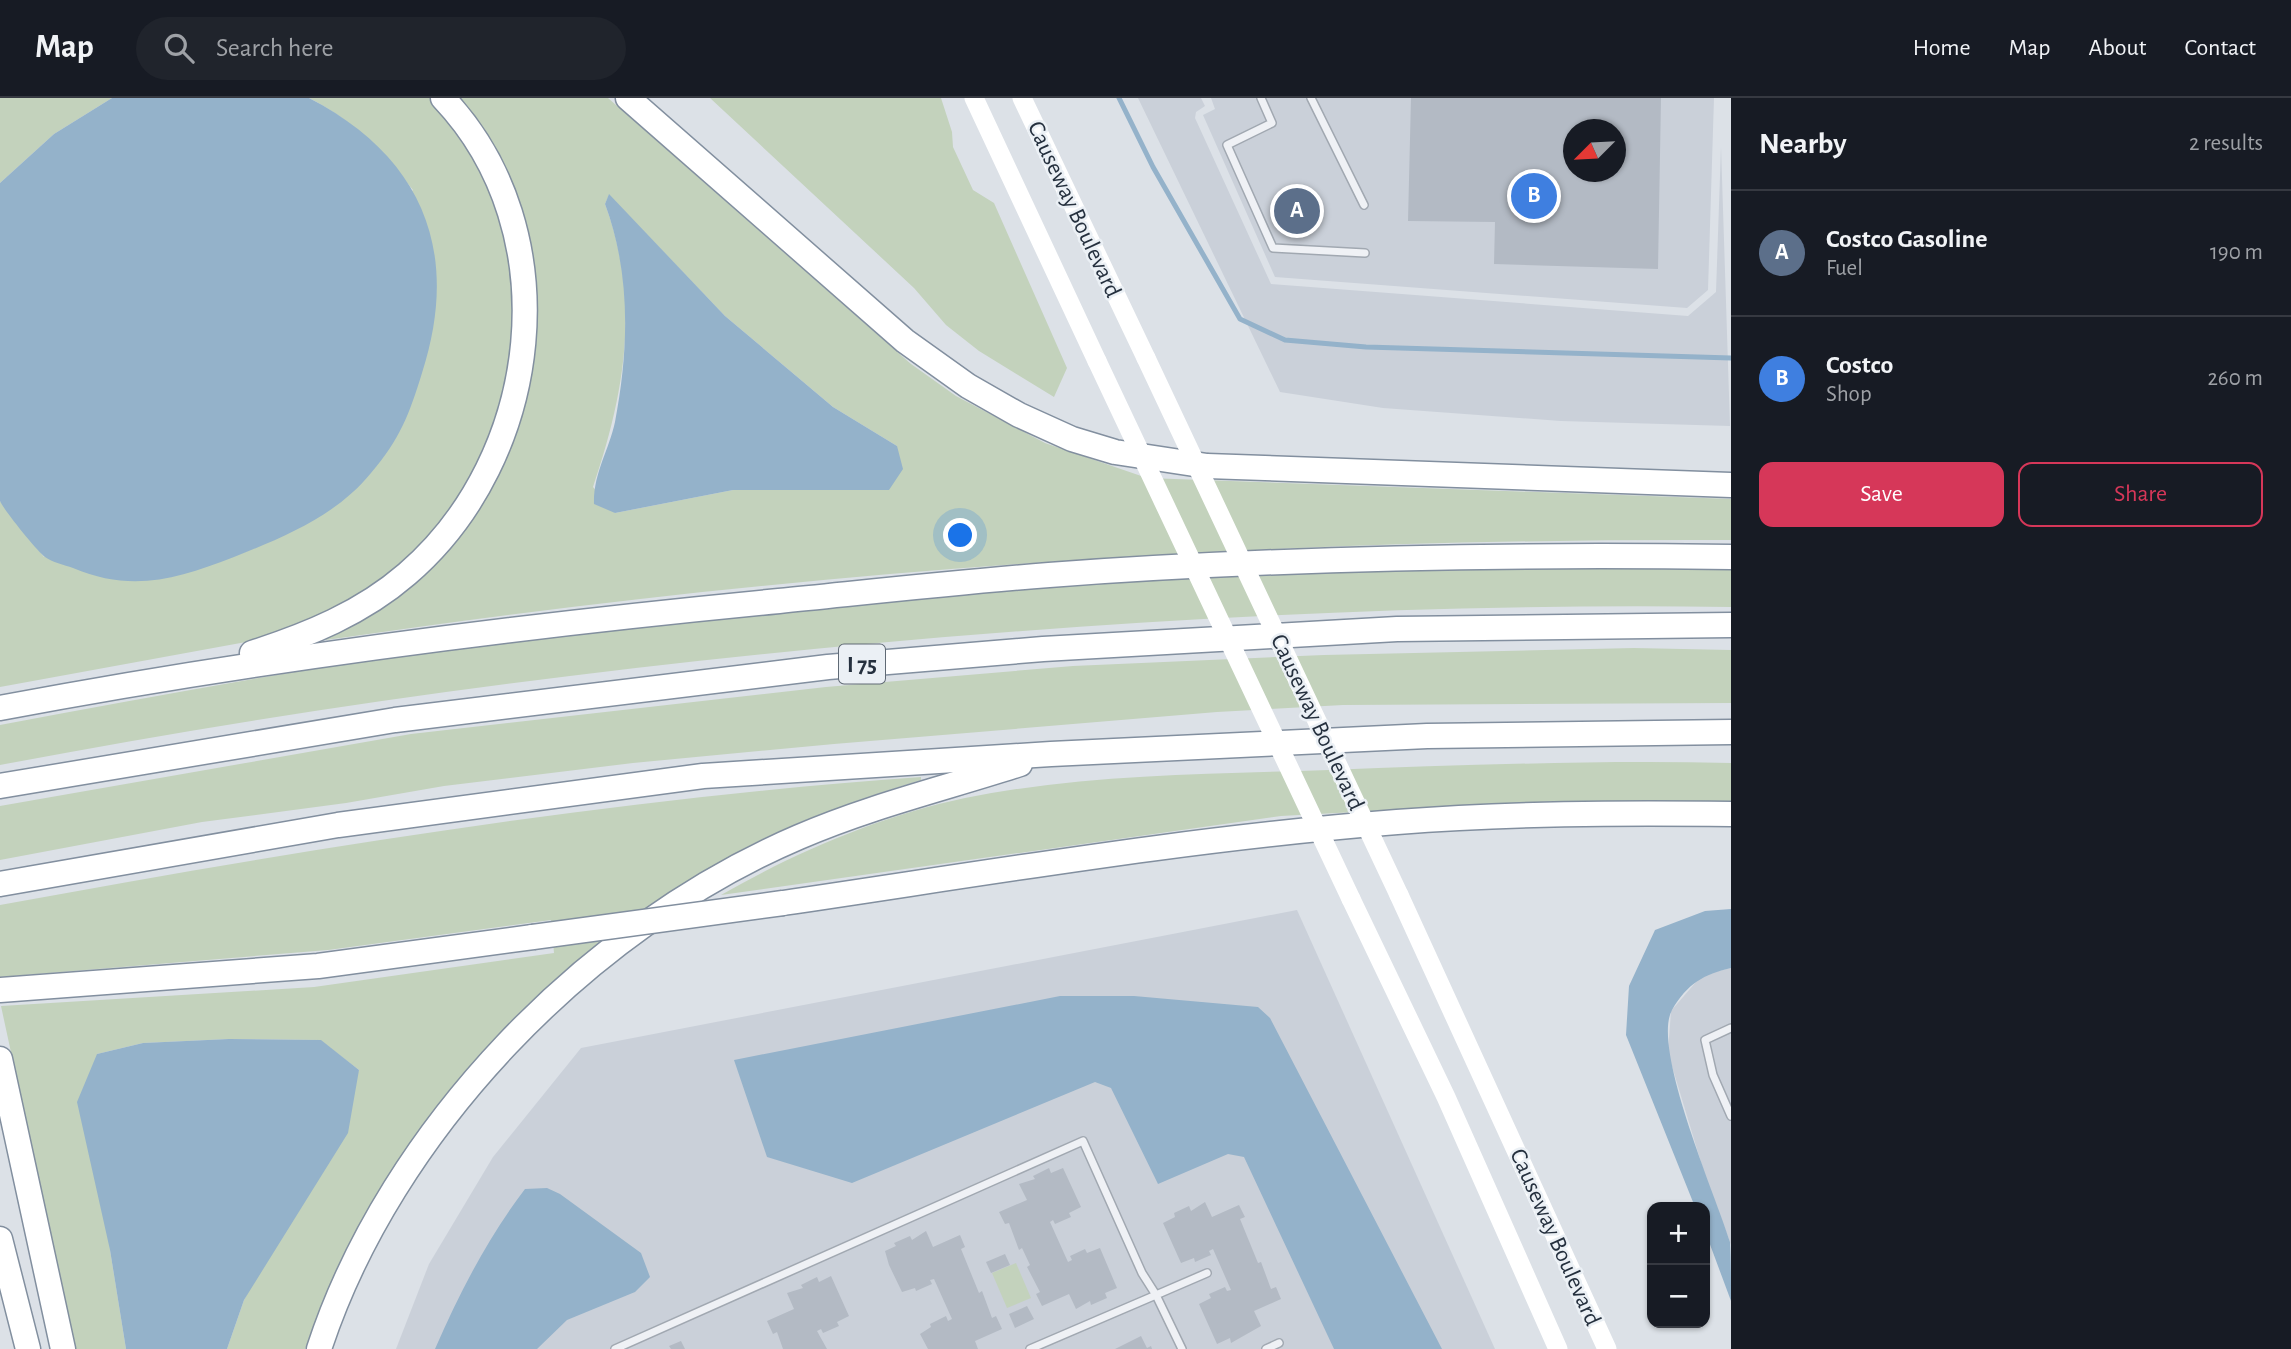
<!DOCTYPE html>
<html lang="en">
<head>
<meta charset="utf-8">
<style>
	body { margin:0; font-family:"Alegreya Sans",sans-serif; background:#20242c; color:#f1f3f6 }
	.controls { position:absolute; right:21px; bottom:21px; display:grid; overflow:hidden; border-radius:14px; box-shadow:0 2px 5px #0004 }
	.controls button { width:63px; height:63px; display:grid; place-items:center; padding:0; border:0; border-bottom:2px solid #363941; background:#171b24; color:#f1f3f6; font:35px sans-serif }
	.compass { position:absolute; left:1563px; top:21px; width:63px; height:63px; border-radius:50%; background:#171b24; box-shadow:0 2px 5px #0004; rotate:246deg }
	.you { position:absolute; left:961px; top:438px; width:24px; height:24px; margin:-18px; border:5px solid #fff; border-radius:50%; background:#1a73e8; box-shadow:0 0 0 10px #1a73e833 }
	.badge { display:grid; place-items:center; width:46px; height:46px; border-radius:50%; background:#d63759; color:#fff; font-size:23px; font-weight:700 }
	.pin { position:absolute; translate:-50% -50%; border:4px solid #fff; box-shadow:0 2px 7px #0006 }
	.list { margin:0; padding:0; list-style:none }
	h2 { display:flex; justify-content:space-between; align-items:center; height:91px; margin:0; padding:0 28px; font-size:30px }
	h2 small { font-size:23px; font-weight:400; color:#9ea1a6 }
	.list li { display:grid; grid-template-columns:46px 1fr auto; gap:21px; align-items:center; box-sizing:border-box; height:126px; padding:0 28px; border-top:2px solid #363941 }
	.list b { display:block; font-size:26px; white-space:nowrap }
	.list p { margin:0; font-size:23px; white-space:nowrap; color:#9ea1a6 }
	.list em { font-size:23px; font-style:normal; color:#9ea1a6 }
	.actions { display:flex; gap:14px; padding:21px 28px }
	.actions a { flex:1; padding:16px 0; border:2px solid #d63759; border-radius:14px; text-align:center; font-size:24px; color:#d63759 }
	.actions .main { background:#d63759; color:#fff }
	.icon { flex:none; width:38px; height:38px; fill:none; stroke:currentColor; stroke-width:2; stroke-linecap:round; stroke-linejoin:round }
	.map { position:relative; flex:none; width:1731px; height:1251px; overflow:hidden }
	header { display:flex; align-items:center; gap:42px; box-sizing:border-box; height:98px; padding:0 35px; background:#171b24; border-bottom:2px solid #363941 }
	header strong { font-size:33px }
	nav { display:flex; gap:38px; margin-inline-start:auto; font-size:24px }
	.search { width:490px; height:63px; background:#20242c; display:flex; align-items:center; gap:18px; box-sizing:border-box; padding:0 24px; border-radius:38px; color:#9ea1a6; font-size:26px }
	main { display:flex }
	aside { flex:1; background:#171b24 }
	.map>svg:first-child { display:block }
	.built { fill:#cad0d9; fill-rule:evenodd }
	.green { fill:#c3d2bc; fill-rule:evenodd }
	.water { fill:#94b2ca }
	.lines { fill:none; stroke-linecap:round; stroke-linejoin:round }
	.stream { stroke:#94b2ca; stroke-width:5 }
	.building { fill:#b3bac4; fill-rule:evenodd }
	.service-casing { stroke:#a1a8b1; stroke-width:10 }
	.motorway-casing { stroke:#828f9f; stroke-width:27 }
	.service { stroke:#eff1f5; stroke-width:7 }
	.secondary { stroke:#fff; stroke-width:19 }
	.motorway { stroke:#fff; stroke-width:24 }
	.motorway-bridge-casing { stroke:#828f9f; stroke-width:27; stroke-linecap:butt }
	.secondary-bridge { stroke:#fff; stroke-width:19 }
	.motorway-bridge { stroke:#fff; stroke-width:24 }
	.labels { text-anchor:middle; stroke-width:5; stroke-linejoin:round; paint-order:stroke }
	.shield { fill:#ebf0f5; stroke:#606a75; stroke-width:2 }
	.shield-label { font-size:23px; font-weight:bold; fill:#25303e }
	.street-label { font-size:24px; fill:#25303e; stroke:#ebf0f5 }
</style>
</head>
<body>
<header>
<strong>Map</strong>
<div class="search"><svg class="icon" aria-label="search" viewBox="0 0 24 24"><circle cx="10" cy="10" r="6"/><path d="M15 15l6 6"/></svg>Search here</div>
<nav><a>Home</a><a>Map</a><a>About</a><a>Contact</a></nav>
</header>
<main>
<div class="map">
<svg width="1731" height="1251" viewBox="0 0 1731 1251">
	<rect width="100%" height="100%" fill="#dce1e7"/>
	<g class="built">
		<path d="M1138,0h63l4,8 -9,6 -1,6 76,166 417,32 28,-24 5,-145 9,279 -169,-5 -178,-13 -103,-16z"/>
		<path d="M1211,0h503l-6,192 -21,18 -412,-31 -72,-162 12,-6zM1574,32h42v42h-42z"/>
		<path d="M1297,812l198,439h-1099l33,-85 64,-107 88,-109z"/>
		<path d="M1731,870v277l-28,-76 -35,-116 3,-42 31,-36z"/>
	</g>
	<g class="green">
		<path d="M0,0h112l-58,36 -54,49z"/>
		<path d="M309,0h121l45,63 18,36 19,68 1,103 -36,108 -55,74 -71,54 -81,32 -24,6 -246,45v-186l44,56 369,-367c-30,-38 -60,-70 -104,-92z"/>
		<path d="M453,0h155l303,266 45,32 89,47 102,35 584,21v41c-470,-2 -939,31 -1405,100l-2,-4 134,-101 33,-48 32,-81 10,-111zM609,97l116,121 108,91 64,39 -8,44h-156l-118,23 -22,-26c32,-94 48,-187 12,-283z"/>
		<path d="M710,0h231l11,34 1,15 20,43 21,13 73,165 -13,29 -75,-46 -33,-26 -32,-37z"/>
		<path d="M1731,467v42c-289,-4 -577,11 -865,37 -291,27 -579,66 -866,121v-40c155,-29 310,-58 466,-79 320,-44 645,-68 968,-78 99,-4 198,-2 297,-3z"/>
		<path d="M1634,550l97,2v53l-388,2 -126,7 -383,32 -201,19 -189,23 -98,17 -144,19 -202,38v-54l411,-72 415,-47 247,-21 251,-11z"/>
		<path d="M1731,665v38h-172l-278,15 -560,79c75,-43 159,-79 244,-97 119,-24 243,-24 364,-28 134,-5 268,-10 402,-7z"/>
		<path d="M921,679v3c-58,18 -118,38 -172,66 -203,106 -369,285 -444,503h-78l17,-49 115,-230 -39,-30 -91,-1 -86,4 -46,11 13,196 16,99h-51l-74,-343 313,-19 240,-34 -3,-33 -223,30 -328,27v-72c305,-56 612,-106 921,-128z"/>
		<path d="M1016,1165l15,35 -24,10 -15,-35z"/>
	</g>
	<g class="water">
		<path d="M112,0h197c114,59 152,154 113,275 -13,42 -22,66 -51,100 -35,43 -87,64 -137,84 -57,22 -102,36 -161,11 -9,-3 -21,-6 -28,-11 -8,-6 -42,-48 -45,-56 0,-15 0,-61 0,-78 0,-80 0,-160 0,-240l54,-49z"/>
		<path d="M609,96l116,122 108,91 64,39 6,23 -14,21h-156l-118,23 -21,-9c-1,-30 15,-54 21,-82 14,-73 16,-148 -10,-218z"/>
		<path d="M1731,811v59c-27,6 -44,16 -59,42 -21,38 44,186 58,232 1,17 1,40 1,59l-26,-70v-24h-10l-69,-172 3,-49 26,-56 50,-19z"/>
		<path d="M1060,898h74l124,11 12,11 172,331h-108l-90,-192 -16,-3 -70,30 -47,-96 -16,-6 -243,101 -85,-26 -33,-97z"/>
		<path d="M229,941l92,1 38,30 -11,63 -104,167 -17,49h-101l-16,-99 -33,-148 20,-48 46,-11z"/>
		<path d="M547,1090l13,6 81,59 9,24 -15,15 -68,28 -30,29h-102c25,-57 52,-110 90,-160z"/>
	</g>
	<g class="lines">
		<path class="stream" d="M1119,0l34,69 87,152 45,21 81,7 365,11"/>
	</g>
	<g class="building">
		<path d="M1411,0h250l-3,171 -164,-5 1,-42 -87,-1zM1574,32h42v42h-42z"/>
		<path d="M1049,1070l2,5 12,-5 18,39 -12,6 2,4 -16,7 -2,-4 -3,2 18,40 4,-2 -2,-4 15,-7 2,4 13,-5 17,40 -12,5 2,5 -16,7 -1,-4 -14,8 -7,-15 -27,12 -6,-12 4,-2 -13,-25 3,-2 -8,-17 -3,2 -10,-27 -4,1 -6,-12 28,-12 -8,-16 16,-5 -2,-3z"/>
		<path d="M1205,1104l7,15 27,-12 6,12 -5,2 18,44 3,-1 10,27 5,-2 5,12 -27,12 7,15 -30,17 -1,-5 -13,6 -18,-40 12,-6 -2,-4 16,-7 2,4 4,-1 -18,-41 -4,2 2,4 -16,7 -1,-4 -13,5 -18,-40 12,-6 -1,-4 15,-7 2,5z"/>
		<path d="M926,1133l7,16 27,-12 5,12 -4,2 18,44 3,-2 10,27 4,-2 6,13 -27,12 3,8h-50l-8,-15 11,-7 -1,-3 16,-8 2,5 4,-2 -18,-40 -4,1 2,4 -16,7 -1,-3 -13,4 -13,-27 -4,-14 11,-5 -2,-3 16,-7 2,4z"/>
		<path d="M1005,1156l5,11 -19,8 -5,-11z"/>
		<path d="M831,1178l18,40 -12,6 2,4 -16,7 -2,-4 -4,2 10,18h-44l-6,-17 -4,2 -6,-13 27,-12 -7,-16 16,-5 -2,-3 16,-8 2,5z"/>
		<path d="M1027,1208l7,13 -19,9 -6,-14z"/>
		<path d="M1141,1238l6,12 4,-2 1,3h-37z"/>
		<path d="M681,1243l4,8h-14l-2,-3z"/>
	</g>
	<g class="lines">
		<defs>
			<g id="service">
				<path d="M1261,0l11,25 -45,22 46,103 92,5"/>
				<path d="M1311,0l53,107"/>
				<path d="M1731,930l-26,12 8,35 18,41"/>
				<path d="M615,1251l468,-208 59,132 14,22 -126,54"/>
				<path d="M1182,1251l-26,-54 51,-22"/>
				<path d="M1266,1251l13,-6"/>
			</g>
			<g id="motorway">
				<path d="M628,0l277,243 63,45 51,29 53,24 43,13 92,14 524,19"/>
				<path d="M252,555c56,-18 110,-40 155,-79 135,-116 163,-342 36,-476"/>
				<path d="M0,610c258,-49 518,-82 779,-107 90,-9 180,-19 270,-26 227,-17 455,-21 682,-18"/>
				<path d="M0,688l395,-66 433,-53 215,-18 354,-20 334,-4"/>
				<path d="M0,786l338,-59 365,-49 348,-22 376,-18 304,-4"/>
				<path d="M783,805c204,-30 408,-65 614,-81 111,-9 223,-9 334,-8"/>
				<path d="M0,892l318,-24 215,-29"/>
				<path d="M0,961l63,290"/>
				<path d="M0,1141l28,110"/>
				<path d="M319,1251c72,-220 269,-422 480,-512 72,-31 147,-49 221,-73"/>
			</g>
		</defs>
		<use href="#service" class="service-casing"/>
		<use href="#motorway" class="motorway-casing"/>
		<use href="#service" class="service"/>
		<g class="secondary">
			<path d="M974,0l123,263"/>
			<path d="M1022,0l124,260"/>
			<path d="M1399,797l208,454"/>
			<path d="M1351,801l95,198 112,252"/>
		</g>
		<use href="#motorway" class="motorway"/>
		<defs>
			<path id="motorway-bridge" d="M533,839l250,-34"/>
		</defs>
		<use href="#motorway-bridge" class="motorway-bridge-casing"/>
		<g class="secondary-bridge">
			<path d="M1146,260l253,537"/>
			<path d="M1097,263l254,538"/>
		</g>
		<use href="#motorway-bridge" class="motorway-bridge"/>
	</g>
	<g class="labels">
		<rect class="shield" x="839" y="546.5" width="46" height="39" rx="5"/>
		<g class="shield-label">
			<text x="862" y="574">I 75</text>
		</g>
		<g class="street-label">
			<text transform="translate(1075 111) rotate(65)" y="8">Causeway Boulevard</text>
			<text transform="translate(1318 624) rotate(65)" y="8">Causeway Boulevard</text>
			<text transform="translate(1556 1139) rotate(66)" y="8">Causeway Boulevard</text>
		</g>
	</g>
</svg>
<div class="controls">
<button>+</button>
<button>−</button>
</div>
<svg class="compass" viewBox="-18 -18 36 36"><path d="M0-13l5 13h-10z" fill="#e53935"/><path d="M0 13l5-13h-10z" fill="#9ea1a6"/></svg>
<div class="you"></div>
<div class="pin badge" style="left:1297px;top:113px;background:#5c6f8a">A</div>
<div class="pin badge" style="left:1534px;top:98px;background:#3f7fe0">B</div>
</div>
<aside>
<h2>Nearby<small>2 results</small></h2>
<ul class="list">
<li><span class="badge" style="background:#5c6f8a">A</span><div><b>Costco Gasoline</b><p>Fuel</p></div><em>190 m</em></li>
<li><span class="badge" style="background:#3f7fe0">B</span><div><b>Costco</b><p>Shop</p></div><em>260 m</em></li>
</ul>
<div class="actions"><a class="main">Save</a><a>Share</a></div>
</aside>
</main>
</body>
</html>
